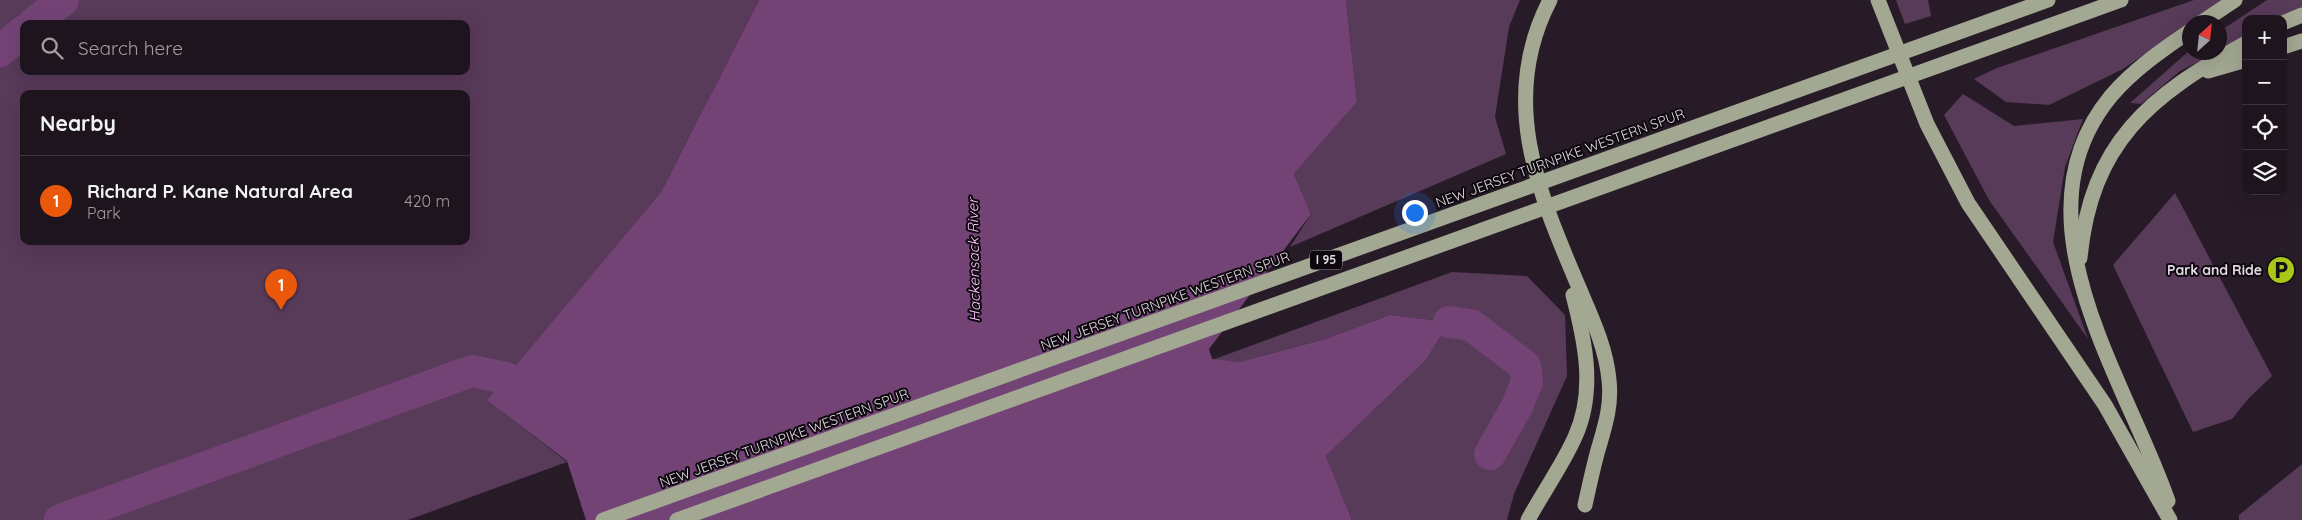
<!DOCTYPE html>
<html lang="en">
<head>
<meta charset="utf-8">
<style>
	body { margin:0; font-family:Quicksand,sans-serif; background:#2b212b; color:#f1f3f6 }
	.controls { position:absolute; right:15px; top:15px; display:grid; overflow:hidden; border-radius:10px; box-shadow:0 5px 20px #0002 }
	.controls button { width:45px; height:45px; display:grid; place-items:center; padding:0; border:0; border-bottom:1px solid #3c333c; background:#1e141e; color:#f1f3f6; font:25px sans-serif }
	.compass { position:absolute; left:2182px; top:15px; width:45px; height:45px; border-radius:50%; background:#1e141e; box-shadow:0 5px 20px #0002; rotate:27deg }
	.you { position:absolute; left:1414px; top:212px; width:18px; height:18px; margin:-12px; border:4px solid #fff; border-radius:50%; background:#1a73e8; box-shadow:0 0 0 8px #1a73e833 }
	.badge { display:grid; place-items:center; width:32px; height:32px; border-radius:50%; background:#ea580c; color:#fff; font-size:16px; font-weight:700 }
	.pin { position:absolute; translate:-50% -41px; filter:drop-shadow(0 1px 2px #0008) }
	.pin::after { content:''; position:absolute; top:26px; width:18px; height:15px; background:inherit; clip-path:polygon(0 0,100% 0,50% 100%) }
	.list { margin:0; padding:0; list-style:none }
	h2 { display:flex; justify-content:space-between; align-items:center; height:65px; margin:0; padding:0 20px; font-size:21px }
	h2 small { font-size:16px; font-weight:400; color:#a19ea4 }
	.list li { display:grid; grid-template-columns:32px 1fr auto; gap:15px; align-items:center; box-sizing:border-box; height:90px; padding:0 20px; border-top:1px solid #3c333c }
	.list b { display:block; font-size:19px; white-space:nowrap }
	.list p { margin:0; font-size:16px; white-space:nowrap; color:#a19ea4 }
	.list em { font-size:16px; font-style:normal; color:#a19ea4 }
	.icon { flex:none; width:28px; height:28px; fill:none; stroke:currentColor; stroke-width:2; stroke-linecap:round; stroke-linejoin:round }
	.map { position:relative; flex:none; width:2302px; height:520px; overflow:hidden }
	.search { position:absolute; background:#1e141e; box-shadow:0 5px 20px #0002; left:20px; top:20px; width:450px; height:55px; display:flex; align-items:center; gap:12px; box-sizing:border-box; padding:0 18px; border-radius:10px; color:#a19ea4; font-size:19px }
	.panel { position:absolute; background:#1e141e; box-shadow:0 5px 20px #0002; left:20px; top:90px; width:450px; height:155px; border-radius:10px }
	.map>svg:first-child { display:block }
	.green { fill:#583a59; fill-rule:evenodd }
	.water { fill:#744376 }
	.lines { fill:none; stroke-linecap:round; stroke-linejoin:round }
	.river { stroke:#744376; stroke-width:32 }
	.motorway { stroke:#a2a892; stroke-width:15 }
	.motorway-bridge { stroke:#a2a892; stroke-width:15 }
	.labels { text-anchor:middle; stroke-width:4; stroke-linejoin:round; paint-order:stroke }
	.shield { fill:#0d080e; stroke:#a19aa2; stroke-width:1 }
	.shield-label { font-size:12px; font-weight:bold; fill:#e1d8e1 }
	.street-label { font-size:14px; fill:#e1d8e1; stroke:#0d080e }
	.poi-label { font-size:14px; font-weight:bold; fill:#e1d8e1; stroke:#0d080e; text-anchor:end }
	.water-label { font-size:15px; font-style:italic; fill:#fabffc; stroke:#0d080e }
</style>
</head>
<body>
<div class="map">
<svg width="2302" height="520" viewBox="0 0 2302 520">
	<rect width="100%" height="100%" fill="#281b28"/>
	<g class="green">
		<path d="M0,0h759l-98,192 -173,208 79,62 -159,58h-408zM24,24h442v47h-442zM24,94h442v147h-442z"/>
		<path d="M1346,0h174l-11,27 -14,90 11,37 -216,93 21,-33 -17,-40 63,-72z"/>
		<path d="M1896,0h32l3,16 -26,8z"/>
		<path d="M2194,0h30l-101,69 -74,36 -43,-3 -32,-23 23,-11z"/>
		<path d="M2267,0h35v8l-22,11h-34v18l-26,13v-19z"/>
		<path d="M2189,51l27,2 -36,18 -39,33 -11,-1z"/>
		<path d="M1963,94l51,32 69,-7 -18,48 -12,75 35,97 -99,-139 -45,-85z"/>
		<path d="M2175,193l97,183 -23,22 -17,21 -39,13 -80,-167z"/>
		<path d="M1452,272l75,4 38,39 2,61 -53,118 -7,26h-155l-26,-64 100,-96 23,-38 -59,-7 -65,24 -86,23 -27,-2z"/>
		<path d="M2302,464v56h-63v-5z"/>
	</g>
	<path class="water" d="M759,0h587l11,102 -63,72 17,40 -102,135 3,10 27,3 86,-23 65,-24 59,7 -23,38 -100,96 26,64h-766l-19,-59 -80,-61 174,-208z"/>
	<g class="lines">
		<g class="river">
			<path d="M33,24l30,-24"/>
			<path d="M0,51l24,-20"/>
			<path d="M1449,322l22,3 54,41 2,16 -10,24 -27,48"/>
			<path d="M60,520l412,-149 34,7"/>
		</g>
		<g class="motorway">
			<path d="M1550,0c-51,98 -13,189 27,283 13,31 29,63 32,97 3,25 -4,46 -11,70 -5,18 -9,37 -13,55"/>
			<path d="M1878,0l49,124 41,79 137,202 65,115"/>
			<path d="M2202,22l33,-22"/>
			<path d="M2283,23l19,-8"/>
			<path d="M2283,47l19,-6"/>
			<path d="M2208,71l38,-11"/>
			<path d="M2080,258c11,-115 70,-163 166,-215"/>
			<path d="M2168,501c-42,-122 -158,-283 -57,-405 22,-26 51,-46 79,-65"/>
			<path d="M1528,520c15,-28 34,-54 47,-83 21,-46 10,-96 -2,-142"/>
		</g>
		<g class="motorway-bridge">
			<path d="M603,520l1445,-520"/>
			<path d="M677,520l1444,-520"/>
		</g>
	</g>
	<defs>
		<symbol id="parking-disc" viewBox="-11 -11 22 22"><circle r="9.5" fill="#aac719" stroke="#0d080e"/><path d="M-3.5-5.5H1a3.5 3.5 0 0 1 0 7H-1V5.5H-3.5ZM-1-3.4V-.6H.8a1.4 1.4 0 0 0 0-2.8Z" fill="#111"/></symbol>
	</defs>
	<g fill-rule="evenodd">
		<use href="#parking-disc" x="2265" y="254" width="32" height="32"/>
	</g>
	<g class="labels">
		<rect class="shield" x="1310" y="250.5" width="32" height="19" rx="4"/>
		<g class="shield-label">
			<text x="1326" y="264">I 95</text>
		</g>
		<g class="street-label">
			<text transform="translate(1560 158) rotate(-20)" y="5">NEW JERSEY TURNPIKE WESTERN SPUR</text>
			<text transform="translate(1165 301) rotate(-20)" y="5">NEW JERSEY TURNPIKE WESTERN SPUR</text>
			<text transform="translate(784 438) rotate(-20)" y="5">NEW JERSEY TURNPIKE WESTERN SPUR</text>
		</g>
		<g class="poi-label">
			<text x="2262" y="275">Park and Ride</text>
		</g>
		<g class="water-label">
			<text transform="translate(974 260) rotate(-91)" y="5">Hackensack River</text>
		</g>
	</g>
</svg>
<div class="controls">
<button>+</button>
<button>−</button>
<button><svg class="icon" aria-label="locate" viewBox="0 0 24 24"><circle cx="12" cy="12" r="6"/><path d="M12 2v4M12 18v4M2 12h4M18 12h4"/></svg></button>
<button><svg class="icon" aria-label="layers" viewBox="0 0 24 24"><path d="M12 4l9 5-9 5-9-5zM3 14l9 5 9-5"/></svg></button>
</div>
<svg class="compass" viewBox="-18 -18 36 36"><path d="M0-13l5 13h-10z" fill="#e53935"/><path d="M0 13l5-13h-10z" fill="#a19ea4"/></svg>
<div class="you"></div>
<div class="pin badge" style="left:281px;top:310px">1</div>
<div class="search"><svg class="icon" aria-label="search" viewBox="0 0 24 24"><circle cx="10" cy="10" r="6"/><path d="M15 15l6 6"/></svg>Search here</div>
<section class="panel">
<h2>Nearby<small></small></h2>
<ul class="list">
<li><span class="badge">1</span><div><b>Richard P. Kane Natural Area</b><p>Park</p></div><em>420 m</em></li>
</ul>
</section>
</div>
</body>
</html>
